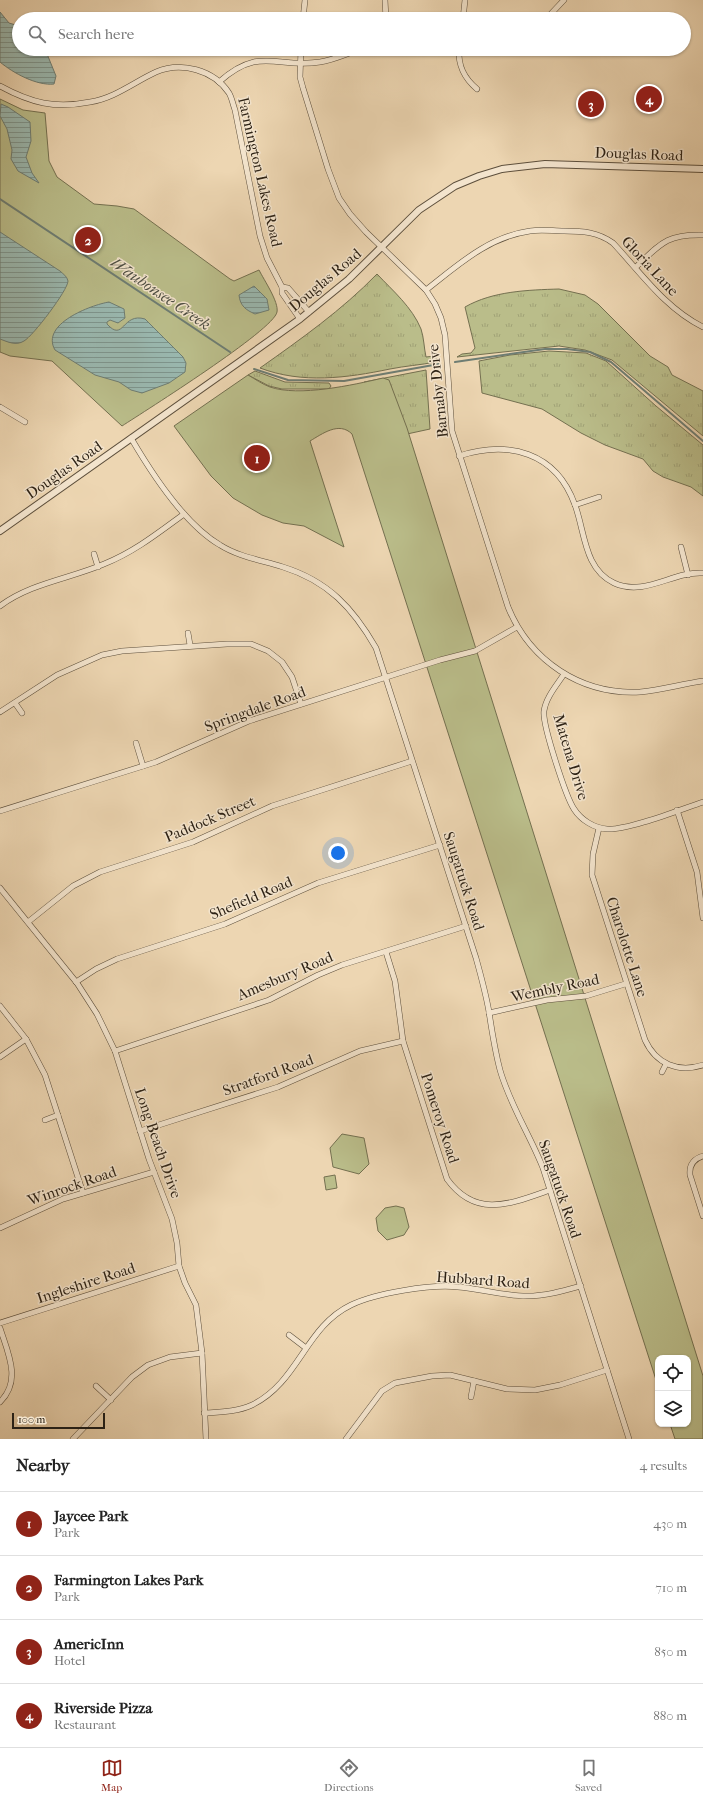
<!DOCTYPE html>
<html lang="en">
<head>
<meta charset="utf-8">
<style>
	body { margin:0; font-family:"IM FELL French Canon",serif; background:#f2f2f2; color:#222 }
	.controls { position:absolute; right:12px; bottom:12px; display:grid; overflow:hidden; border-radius:8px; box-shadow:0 1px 3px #0004 }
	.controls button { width:36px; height:36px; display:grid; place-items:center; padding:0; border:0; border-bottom:1px solid #e0e0e0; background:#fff; color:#222; font:20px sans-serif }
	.scale { position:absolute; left:12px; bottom:10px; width:93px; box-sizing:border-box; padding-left:4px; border:2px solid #2d2215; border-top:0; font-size:11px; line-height:14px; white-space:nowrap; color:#2d2215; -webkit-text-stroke:3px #f3e4cd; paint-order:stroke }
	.you { position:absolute; left:338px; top:853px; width:14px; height:14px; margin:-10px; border:3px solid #fff; border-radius:50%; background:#1a73e8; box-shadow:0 0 0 6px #1a73e833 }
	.badge { display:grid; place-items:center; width:26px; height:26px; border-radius:50%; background:#8f2418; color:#fff; font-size:13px; font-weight:700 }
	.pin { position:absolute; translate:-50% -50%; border:2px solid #fff; box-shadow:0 1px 4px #0006 }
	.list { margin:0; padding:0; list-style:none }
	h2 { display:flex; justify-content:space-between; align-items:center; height:52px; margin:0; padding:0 16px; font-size:17px }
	h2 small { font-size:13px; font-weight:400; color:#767676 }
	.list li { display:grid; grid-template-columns:26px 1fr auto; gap:12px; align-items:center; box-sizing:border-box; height:64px; padding:0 16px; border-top:1px solid #e0e0e0 }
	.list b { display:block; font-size:15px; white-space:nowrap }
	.list p { margin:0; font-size:13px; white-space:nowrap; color:#767676 }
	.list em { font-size:13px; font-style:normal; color:#767676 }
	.icon { flex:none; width:22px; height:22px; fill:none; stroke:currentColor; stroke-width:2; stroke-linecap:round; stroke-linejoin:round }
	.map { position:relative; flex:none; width:703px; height:1439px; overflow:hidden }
	.search { position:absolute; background:#fff; box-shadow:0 1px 3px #0004; left:12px; right:12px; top:12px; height:44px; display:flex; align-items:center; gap:10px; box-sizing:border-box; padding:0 14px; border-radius:22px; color:#767676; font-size:15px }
	.sheet { height:308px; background:#fff }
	nav { display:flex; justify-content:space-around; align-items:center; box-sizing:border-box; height:56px; border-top:1px solid #e0e0e0; background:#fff; font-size:11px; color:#767676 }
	nav a { display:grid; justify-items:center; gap:2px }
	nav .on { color:#8f2418 }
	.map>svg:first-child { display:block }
	.grass { fill:url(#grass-tufts); stroke:#747050 }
	.park { fill:#babd8a; stroke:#747050 }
	.water { fill:url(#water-rules); stroke:#6e7d73 }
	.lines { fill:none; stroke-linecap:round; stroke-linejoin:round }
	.stream { stroke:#6e7d73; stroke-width:2 }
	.minor-casing { stroke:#5d4f3c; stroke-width:6 }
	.tertiary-casing { stroke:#5d4f3c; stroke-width:8 }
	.minor { stroke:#f3e4cd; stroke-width:5 }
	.tertiary { stroke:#f3e4cd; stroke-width:6 }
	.labels { text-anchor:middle; stroke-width:3; stroke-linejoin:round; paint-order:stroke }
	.street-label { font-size:15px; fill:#2d2215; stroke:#f3e4cd }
	.water-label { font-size:16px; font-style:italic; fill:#4e4f44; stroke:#f3e4cd }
</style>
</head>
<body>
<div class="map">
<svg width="703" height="1439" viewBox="0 0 703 1439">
	<defs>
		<pattern id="grass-tufts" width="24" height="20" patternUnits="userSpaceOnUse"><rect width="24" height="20" fill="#babd8a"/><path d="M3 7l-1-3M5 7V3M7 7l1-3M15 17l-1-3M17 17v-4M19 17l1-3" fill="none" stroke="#a0a276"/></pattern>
		<pattern id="water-rules" width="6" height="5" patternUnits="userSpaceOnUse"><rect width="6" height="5" fill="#9ab9b1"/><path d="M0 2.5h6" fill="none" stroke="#7e968f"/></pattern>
	</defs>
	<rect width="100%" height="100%" fill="#edd6b2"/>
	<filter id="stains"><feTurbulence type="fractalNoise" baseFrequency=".005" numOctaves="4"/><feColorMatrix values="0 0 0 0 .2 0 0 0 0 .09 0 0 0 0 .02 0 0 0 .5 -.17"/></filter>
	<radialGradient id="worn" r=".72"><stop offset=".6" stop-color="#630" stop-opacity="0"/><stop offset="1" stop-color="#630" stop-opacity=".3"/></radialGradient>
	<g class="grass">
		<path d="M377,274c16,17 35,33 44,55 3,9 3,19 5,28l9,-1 2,4 -1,2c-16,3 -31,4 -46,7 -43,9 -88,15 -130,-1 41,-29 82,-58 117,-94z"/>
		<path d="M559,289l26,6 13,9 52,52 18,11 4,8 31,16v45l-91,-76 -27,-10 -26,-4 -102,11 5,-3 9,-1 4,-5 -10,-41c28,-16 63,-17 94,-18z"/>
		<path d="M549,351l37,2 20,8 50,45 47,39v51l-12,-9 -28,-10 -10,-6 -10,-12 -38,-14 -24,-12 -39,-24 -60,-16 -3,-32 31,-6z"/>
		<path d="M426,370l4,59 -23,5 -43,-52z"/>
		<path d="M255,371l30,11 44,1 2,3 -2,3h-47l-13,-3 -21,-11z"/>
	</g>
	<g class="park">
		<path d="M0,99l23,11 22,3 4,48 8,16 37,27 23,2 17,3 96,70 4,2 25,-11c5,10 20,32 18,42 -3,18 -132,99 -155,114l-70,-65 -42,-5 -10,-4z"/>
		<path d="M248,375c7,4 14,9 22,12 29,10 83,-2 113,-9l6,2 18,48 296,948v63h-28l-5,-15h18v-66h-30v28l-306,-952c-13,-13 -30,0 -42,7l34,106 -40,-21 -21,-3 -21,-8 -29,-17 -22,-22 -37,-50z"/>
		<path d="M342,1134l22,4 5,26 -10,10 -26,-7 -3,-19z"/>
		<path d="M335,1175l2,13 -11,2 -2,-13z"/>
		<path d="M396,1206l8,2 5,19 -5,8 -17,5 -9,-9 -2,-13 9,-10z"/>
	</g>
	<g class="water">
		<path d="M0,12l9,11 10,3v23h26l11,27 -2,8c-17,2 -41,-11 -54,-22z"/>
		<path d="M1,104l7,3 22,15 1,19 -5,16 6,16 7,10 -21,-12 -7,-12 1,-9 -5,-21 -7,-13z"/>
		<path d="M0,232l60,39c3,3 7,5 8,10 0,9 -35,55 -44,60 -8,5 -16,1 -24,-2z"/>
		<path d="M254,286l13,13 2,11 -14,4c-9,-4 -15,-8 -16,-19z"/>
		<path d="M109,302l15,7 1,9 -7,5 -8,-3 -3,2v2c17,19 15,-12 38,-5l38,38 3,6 -1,9 -16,11 -27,10 -11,-3 -12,-8 -24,-7 -40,-25c-15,-26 36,-45 54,-48z"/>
	</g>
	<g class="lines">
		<g class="stream">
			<path d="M0,199l230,153"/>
			<path d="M455,362l90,-13h22l23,3 21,10 92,79"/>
			<path d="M254,369l34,11 56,1 95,-17"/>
		</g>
		<defs>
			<g id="minor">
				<path d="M385,0l1,19"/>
				<path d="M303,19l2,-19"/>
				<path d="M463,19l2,-19"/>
				<path d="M546,19l18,-19"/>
				<path d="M301,49l-1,28 3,11 25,81 11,29 11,16 16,18 60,58 9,14 6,14 4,17 7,96 56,176c22,54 73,88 132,85 21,-2 42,-8 63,-11"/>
				<path d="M459,49c-1,17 5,29 18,40"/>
				<path d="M219,82c41,-37 58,-13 101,-20 14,-2 28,-9 41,-13"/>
				<path d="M0,86c31,17 55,23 90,16 25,-4 44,-20 66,-30 25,-11 58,-2 73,21 3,5 4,12 6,17l25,126 7,22 15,29v6l18,26"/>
				<path d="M636,267c25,-24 31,-33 67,-32"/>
				<path d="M282,287l6,1 21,24"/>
				<path d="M426,290c32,-25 62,-53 104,-59 11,-2 23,0 34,0 19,0 34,1 49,12 28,30 53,66 90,84"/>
				<path d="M0,407l25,15"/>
				<path d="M131,438c21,36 53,86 89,107 19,12 41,15 63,22 45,14 70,41 93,81l100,310c5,18 10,36 13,54 3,20 6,39 11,58 10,35 30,65 43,98l86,271"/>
				<path d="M459,456c50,-16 97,-4 116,49 10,27 9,64 39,78 31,14 59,-12 89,-10"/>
				<path d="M575,505l24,-8"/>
				<path d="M681,547l7,28"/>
				<path d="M94,554l4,13"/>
				<path d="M0,606c31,-23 69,-27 104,-42 30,-12 54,-31 80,-50"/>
				<path d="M188,633l2,12"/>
				<path d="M564,674c-7,11 -18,23 -20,37 -2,13 22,86 30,98 7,11 20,19 33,20 19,2 75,-20 96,-27"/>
				<path d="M15,703l7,10"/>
				<path d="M0,712l57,-37 45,-20 20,-4 105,-7h24l17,7 14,11 10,15 9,27"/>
				<path d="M136,743l7,23"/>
				<path d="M677,810l20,62 6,46"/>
				<path d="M0,811l156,-49 93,-41 191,-61 35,-9 42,-24"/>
				<path d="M599,828l-6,26 -1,21 53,165c11,24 33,33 58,25"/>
				<path d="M0,888l77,95 20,31 18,37 34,108 23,60 5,24 2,23 6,17 11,22 6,48 4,86"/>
				<path d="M28,922l45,-36 27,-14 93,-30 79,-36 140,-45"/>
				<path d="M386,952l9,29 8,60 44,138c29,40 63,25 103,11"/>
				<path d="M76,982l20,-13 21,-10 108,-35 93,-41 122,-38"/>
				<path d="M0,1006l26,33 19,36 38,118"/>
				<path d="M489,1013l58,-13 39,-4 39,-12"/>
				<path d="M115,1051l154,-51 49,-25 24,-10 124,-39"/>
				<path d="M0,1057l26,-18"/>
				<path d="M662,1072l4,-8"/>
				<path d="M45,1120l13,-5"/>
				<path d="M140,1131l138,-44 82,-36 43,-10"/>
				<path d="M703,1156c-10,3 -14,9 -13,19l13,41"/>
				<path d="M0,1228l63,-29 91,-27"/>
				<path d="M0,1323l179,-57"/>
				<path d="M0,1328c8,25 22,53 0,74"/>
				<path d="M289,1335l17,13"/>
				<path d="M96,1386l15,14"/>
				<path d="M471,1397l3,-16"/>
				<path d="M204,1413c16,-1 33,-1 48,-8 47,-23 53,-78 99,-100 25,-12 80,-21 107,-18 24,2 46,9 69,9 19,0 36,-5 54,-10"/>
				<path d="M73,1439l59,-62 16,-12 22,-8 32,-4"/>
				<path d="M346,1439l36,-48 13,-8 37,-7 18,-1 57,14 28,1 25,-5 47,-15"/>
			</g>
			<path id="tertiary" d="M0,531l300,-212 49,-40 70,-69 36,-24 24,-10 23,-7 43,-5 158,5"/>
		</defs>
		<use href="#minor" class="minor-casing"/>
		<use href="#tertiary" class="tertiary-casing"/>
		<use href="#minor" class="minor"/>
		<use href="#tertiary" class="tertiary"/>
	</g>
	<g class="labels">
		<g class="street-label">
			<text transform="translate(639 154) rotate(2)" y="5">Douglas Road</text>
			<text transform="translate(260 172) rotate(77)" y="5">Farmington Lakes Road</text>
			<text transform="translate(650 266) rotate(47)" y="5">Gloria Lane</text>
			<text transform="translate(325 280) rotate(-40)" y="5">Douglas Road</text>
			<text transform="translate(438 391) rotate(-96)" y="5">Barnaby Drive</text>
			<text transform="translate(64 470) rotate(-35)" y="5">Douglas Road</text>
			<text transform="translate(255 709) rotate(-20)" y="5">Springdale Road</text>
			<text transform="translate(571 757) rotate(73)" y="5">Matena Drive</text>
			<text transform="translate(210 819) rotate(-23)" y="5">Paddock Street</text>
			<text transform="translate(464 881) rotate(72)" y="5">Saugatuck Road</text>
			<text transform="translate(251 898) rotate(-23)" y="5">Shefield Road</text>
			<text transform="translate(627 947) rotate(72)" y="5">Charolotte Lane</text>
			<text transform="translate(285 976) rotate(-23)" y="5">Amesbury Road</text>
			<text transform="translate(555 988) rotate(-12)" y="5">Wembly Road</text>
			<text transform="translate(268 1075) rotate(-20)" y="5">Stratford Road</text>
			<text transform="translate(440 1118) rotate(72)" y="5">Pomeroy Road</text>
			<text transform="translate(158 1143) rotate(71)" y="5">Long Beach Drive</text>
			<text transform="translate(72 1186) rotate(-19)" y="5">Winrock Road</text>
			<text transform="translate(560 1189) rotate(71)" y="5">Saugatuck Road</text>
			<text transform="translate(483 1280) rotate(4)" y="5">Hubbard Road</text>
			<text transform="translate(86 1283) rotate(-18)" y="5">Ingleshire Road</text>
		</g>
		<g class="water-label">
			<text transform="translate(161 293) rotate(34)" y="6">Waubonsee Creek</text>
		</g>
	</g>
	<rect width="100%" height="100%" filter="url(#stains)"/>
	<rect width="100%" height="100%" fill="url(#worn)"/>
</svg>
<div class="controls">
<button><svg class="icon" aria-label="locate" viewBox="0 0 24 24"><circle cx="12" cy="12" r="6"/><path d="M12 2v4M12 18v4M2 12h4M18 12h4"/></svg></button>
<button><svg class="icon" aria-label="layers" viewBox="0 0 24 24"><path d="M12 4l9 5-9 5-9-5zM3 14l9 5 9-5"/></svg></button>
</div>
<div class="scale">100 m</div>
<div class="you"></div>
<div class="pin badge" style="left:257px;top:458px">1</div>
<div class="pin badge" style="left:88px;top:240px">2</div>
<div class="pin badge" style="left:591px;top:104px">3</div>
<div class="pin badge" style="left:649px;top:99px">4</div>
<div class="search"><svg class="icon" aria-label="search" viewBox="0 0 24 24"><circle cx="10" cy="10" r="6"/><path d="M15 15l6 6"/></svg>Search here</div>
</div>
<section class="sheet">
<h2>Nearby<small>4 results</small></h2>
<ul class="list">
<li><span class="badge">1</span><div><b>Jaycee Park</b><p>Park</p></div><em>430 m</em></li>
<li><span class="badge">2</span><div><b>Farmington Lakes Park</b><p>Park</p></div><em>710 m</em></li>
<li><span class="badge">3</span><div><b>AmericInn</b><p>Hotel</p></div><em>850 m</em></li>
<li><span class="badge">4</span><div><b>Riverside Pizza</b><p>Restaurant</p></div><em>880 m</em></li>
</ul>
</section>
<nav>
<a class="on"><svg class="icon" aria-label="map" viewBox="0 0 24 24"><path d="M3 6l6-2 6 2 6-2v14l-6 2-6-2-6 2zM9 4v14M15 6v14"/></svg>Map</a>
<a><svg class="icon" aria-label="directions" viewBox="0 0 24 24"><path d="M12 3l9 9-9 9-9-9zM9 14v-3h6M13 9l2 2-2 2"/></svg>Directions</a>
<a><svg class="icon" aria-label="saved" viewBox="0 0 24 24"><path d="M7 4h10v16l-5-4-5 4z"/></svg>Saved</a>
</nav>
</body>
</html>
